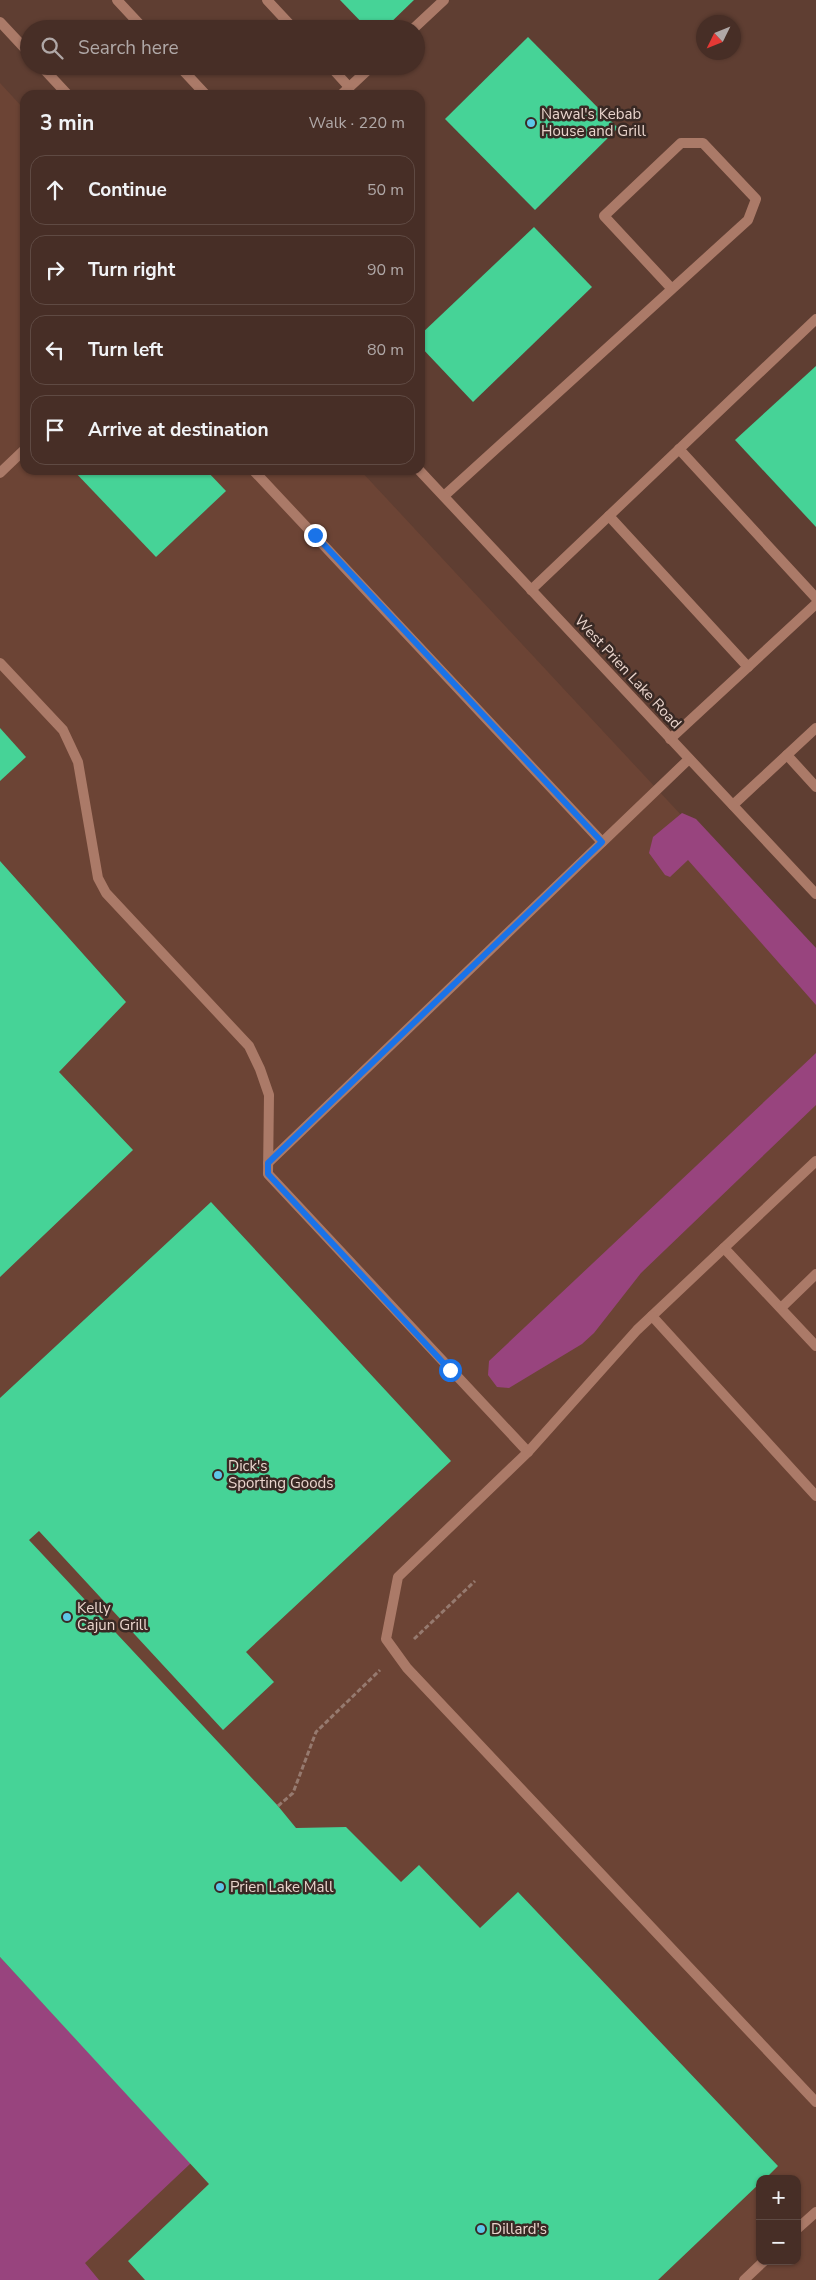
<!DOCTYPE html>
<html lang="en">
<head>
<meta charset="utf-8">
<style>
	body { margin:0; font-family:"Nunito Sans",sans-serif; background:#4e362e; color:#f1f3f6 }
	.controls { position:absolute; right:15px; bottom:15px; display:grid; overflow:hidden; border-radius:10px; box-shadow:0 1px 4px #0004 }
	.controls button { width:45px; height:45px; display:grid; place-items:center; padding:0; border:0; border-bottom:1px solid #5f4a43; background:#472e26; color:#f1f3f6; font:25px sans-serif }
	.compass { position:absolute; left:696px; top:15px; width:45px; height:45px; border-radius:50%; background:#472e26; box-shadow:0 1px 4px #0004; rotate:227deg }
	.stop { position:absolute; width:15px; height:15px; margin:-11px; border:4px solid #1a73e8; border-radius:50%; background:#fff }
	.stop.end { background:#1a73e8; border-color:#fff; box-shadow:0 1px 5px #0008 }
	.list { margin:0; padding:0; list-style:none }
	h2 { display:flex; justify-content:space-between; align-items:center; height:65px; margin:0; padding:0 20px; font-size:21px }
	h2 small { font-size:16px; font-weight:400; color:#b0a8a7 }
	.list li { display:grid; grid-template-columns:32px 1fr auto; gap:15px; align-items:center; box-sizing:border-box; height:70px; margin:0 10px 10px; padding:0 10px; border:1px solid #5f4a43; border-radius:15px }
	.list b { display:block; font-size:19px; white-space:nowrap }
	.list em { font-size:16px; font-style:normal; color:#b0a8a7 }
	.icon { flex:none; width:28px; height:28px; fill:none; stroke:currentColor; stroke-width:2; stroke-linecap:round; stroke-linejoin:round }
	.map { position:relative; flex:none; width:816px; height:2280px; overflow:hidden }
	.search { position:absolute; background:#472e26; box-shadow:0 1px 4px #0004; left:20px; top:20px; width:405px; height:55px; display:flex; align-items:center; gap:12px; box-sizing:border-box; padding:0 18px; border-radius:28px; color:#b0a8a7; font-size:19px }
	.panel { position:absolute; background:#472e26; box-shadow:0 1px 4px #0004; left:20px; top:90px; width:405px; height:385px; border-radius:15px }
	.map>svg:first-child { display:block }
	.built { fill:#6c4435; fill-rule:evenodd }
	.green { fill:#98447e }
	.building { fill:#46d397 }
	.lines { fill:none; stroke-linecap:round; stroke-linejoin:round }
	.path { stroke:#967a6f; stroke-width:3; stroke-dasharray:5 2.5; stroke-linecap:butt }
	.service { stroke:#ab7a68; stroke-width:10 }
	.tertiary { stroke:#ab7a68; stroke-width:10 }
	.route { stroke:#1a73e8; stroke-width:6 }
	.poi-dot { fill:#5dc7e8; stroke:#392924; stroke-width:2 }
	.labels { text-anchor:middle; stroke-width:5; stroke-linejoin:round; paint-order:stroke }
	.poi-label { font-size:15px; fill:#ead5cd; stroke:#392924; text-anchor:start }
	.street-label { font-size:15px; fill:#ead5cd; stroke:#392924 }
</style>
</head>
<body>
<div class="map">
<svg width="816" height="2280" viewBox="0 0 816 2280">
	<rect width="100%" height="100%" fill="#5f3e32"/>
	<path class="built" d="M0,83l25,27v360h335l456,490v1320h-816zM760,2179h37v82h-37z"/>
	<g class="green">
		<path d="M682,813l14,6 120,129v57l-128,-145 -18,17 -5,-2 -16,-22 4,-16z"/>
		<path d="M816,1053v52l-175,168 -47,60 -12,11 -73,44 -12,-1 -9,-12 1,-14z"/>
		<path d="M0,1957l191,206 -106,100 14,17h-99z"/>
	</g>
	<g class="building">
		<path d="M340,0h74l-30,29h-16z"/>
		<path d="M528,37l90,91 -83,82 -90,-91z"/>
		<path d="M534,227l58,60 -119,115 -53,-56v-11z"/>
		<path d="M816,366v161l-81,-87z"/>
		<path d="M73,470h133l20,21 -70,66z"/>
		<path d="M0,728l26,29 -26,24z"/>
		<path d="M0,861l126,141 -67,70 74,78 -133,127z"/>
		<path d="M211,1202l240,259 -205,191 28,30 -51,48 -184,-199 -10,9 249,266 18,22 50,-1 55,55 18,-17 61,63 38,-36 260,274 -13,13h-5v4l-102,97h-513l-17,-19 81,-77 -209,-227v-559z"/>
	</g>
	<g class="lines">
		<g class="path">
			<path d="M414,1639l61,-58"/>
			<path d="M278,1806l15,-13 23,-61 64,-62"/>
		</g>
		<g class="service">
			<path d="M117,0l27,29"/>
			<path d="M267,0l27,29"/>
			<path d="M413,29l31,-29"/>
			<path d="M179,66l27,29"/>
			<path d="M330,66l19,21"/>
			<path d="M341,95l31,-29"/>
			<path d="M679,449l137,149"/>
			<path d="M253,470l349,372"/>
			<path d="M0,473l25,-24"/>
			<path d="M444,496l304,-276 8,-21 -53,-56h-22l-77,73 68,73"/>
			<path d="M609,516l139,151"/>
			<path d="M531,590l285,-271"/>
			<path d="M0,663l63,67 15,32 20,116 8,15 143,153 11,23 9,26 -1,79 260,278"/>
			<path d="M670,739l146,-135"/>
			<path d="M787,755l29,32"/>
			<path d="M733,805l83,-77"/>
			<path d="M816,1161l-179,169 -109,122 -130,125 -12,62 21,29 409,434"/>
			<path d="M268,1163l421,-404"/>
			<path d="M724,1248l92,98"/>
			<path d="M781,1308l35,-34"/>
			<path d="M652,1316l164,180"/>
			<path d="M797,2229l19,-17"/>
			<path d="M744,2280l20,-19"/>
		</g>
		<g class="tertiary">
			<path d="M0,22l29,31"/>
			<path d="M41,66l27,29"/>
			<path d="M419,470l397,424"/>
		</g>
	</g>
	<g class="lines">
		<path class="route" d="M315,535l287,307 -334,321v11l182,196"/>
	</g>
	<g class="poi-dot">
		<circle cx="531" cy="123" r="5"/>
		<circle cx="218" cy="1475" r="5"/>
		<circle cx="67" cy="1617" r="5"/>
		<circle cx="220" cy="1887" r="5"/>
		<circle cx="481" cy="2229" r="5"/>
	</g>
	<g class="labels">
		<g class="poi-label">
			<text x="541" y="119">Nawal's Kebab<tspan x="541" dy="17">House and Grill</tspan></text>
			<text x="228" y="1471">Dick's<tspan x="228" dy="17">Sporting Goods</tspan></text>
			<text x="77" y="1613">Kelly<tspan x="77" dy="17">Cajun Grill</tspan></text>
			<text x="230" y="1892">Prien Lake Mall</text>
			<text x="491" y="2234">Dillard's</text>
		</g>
		<g class="street-label">
			<text transform="translate(628 672) rotate(47)" y="5">West Prien Lake Road</text>
		</g>
	</g>
</svg>
<div class="controls">
<button>+</button>
<button>−</button>
</div>
<svg class="compass" viewBox="-18 -18 36 36"><path d="M0-13l5 13h-10z" fill="#e53935"/><path d="M0 13l5-13h-10z" fill="#b0a8a7"/></svg>
<div class="stop" style="left:450px;top:1370px"></div>
<div class="stop end" style="left:315px;top:535px"></div>
<div class="search"><svg class="icon" aria-label="search" viewBox="0 0 24 24"><circle cx="10" cy="10" r="6"/><path d="M15 15l6 6"/></svg>Search here</div>
<section class="panel">
<h2>3 min<small>Walk · 220 m</small></h2>
<ul class="list">
<li><svg class="icon" aria-label="ahead" viewBox="0 0 24 24"><path d="M12 20V5M6 11l6-6 6 6"/></svg><div><b>Continue</b></div><em>50 m</em></li>
<li><svg class="icon" aria-label="right" viewBox="0 0 24 24"><path d="M7 20v-9h11M14 6l5 5-5 5"/></svg><div><b>Turn right</b></div><em>90 m</em></li>
<li><svg class="icon" aria-label="left" viewBox="0 0 24 24"><path d="M17 20v-9H6M10 6l-5 5 5 5"/></svg><div><b>Turn left</b></div><em>80 m</em></li>
<li><svg class="icon" aria-label="arrive" viewBox="0 0 24 24"><path d="M6 21V4h12l-3 4 3 4H6"/></svg><div><b>Arrive at destination</b></div></li>
</ul>
</section>
</div>
</body>
</html>
